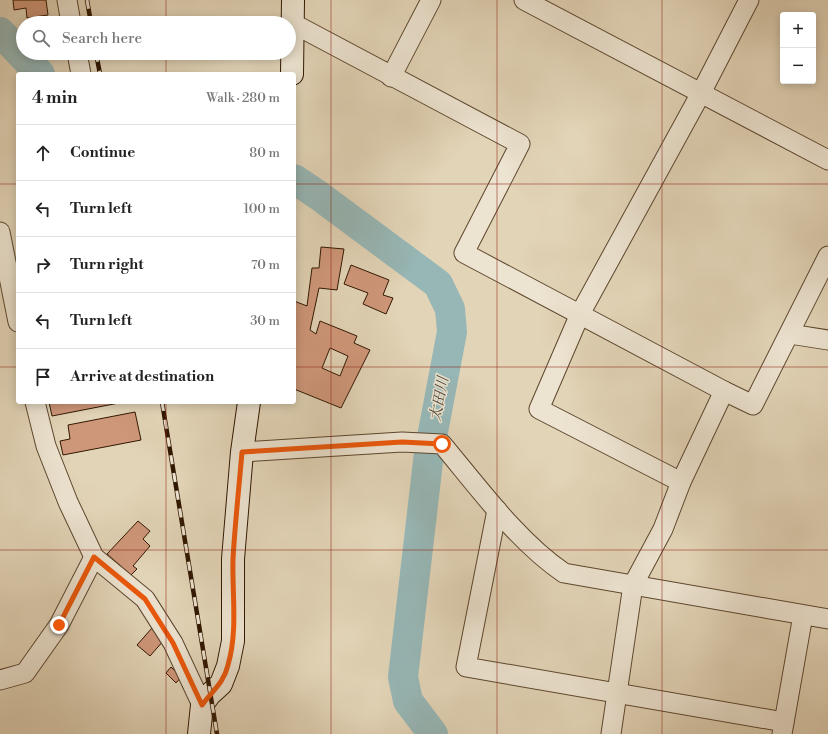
<!DOCTYPE html>
<html lang="en">
<head>
<meta charset="utf-8">
<style>
	body { margin:0; font-family:"Libre Bodoni","Noto Serif JP",serif; background:#f2f2f2; color:#222 }
	.controls { position:absolute; right:12px; top:12px; display:grid; overflow:hidden; border-radius:4px; box-shadow:0 2px 10px #0003 }
	.controls button { width:36px; height:36px; display:grid; place-items:center; padding:0; border:0; border-bottom:1px solid #e0e0e0; background:#fff; color:#222; font:20px sans-serif }
	.stop { position:absolute; width:12px; height:12px; margin:-9px; border:3px solid #ea580c; border-radius:50%; background:#fff }
	.stop.end { background:#ea580c; border-color:#fff; box-shadow:0 1px 4px #0008 }
	.list { margin:0; padding:0; list-style:none }
	h2 { display:flex; justify-content:space-between; align-items:center; height:52px; margin:0; padding:0 16px; font-size:17px }
	h2 small { font-size:13px; font-weight:400; color:#767676 }
	.list li { display:grid; grid-template-columns:26px 1fr auto; gap:12px; align-items:center; box-sizing:border-box; height:56px; padding:0 16px; border-top:1px solid #e0e0e0 }
	.list b { display:block; font-size:15px; white-space:nowrap }
	.list em { font-size:13px; font-style:normal; color:#767676 }
	.icon { flex:none; width:22px; height:22px; fill:none; stroke:currentColor; stroke-width:2; stroke-linecap:round; stroke-linejoin:round }
	.map { position:relative; flex:none; width:828px; height:734px; overflow:hidden }
	.search { position:absolute; background:#fff; box-shadow:0 2px 10px #0003; left:16px; top:16px; width:280px; height:44px; display:flex; align-items:center; gap:10px; box-sizing:border-box; padding:0 14px; border-radius:22px; color:#767676; font-size:15px }
	.panel { position:absolute; background:#fff; box-shadow:0 2px 10px #0003; left:16px; top:72px; width:280px; height:332px; border-radius:4px }
	.map>svg:first-child { display:block }
	.lines { fill:none; stroke-linecap:round; stroke-linejoin:round }
	.river { stroke:#97b7b6; stroke-width:30 }
	.building { fill:#cf977a; stroke:#311700; fill-rule:evenodd }
	.street-casing { stroke:#5d462e; stroke-width:21 }
	.secondary-casing { stroke:#311700; stroke-width:24 }
	.street { stroke:#ece3d0; stroke-width:19 }
	.secondary { stroke:#ece3d0; stroke-width:22 }
	.rail-casing { stroke:#311700; stroke-width:4.5 }
	.rail { stroke:#ece3d0; stroke-width:3; stroke-dasharray:9; stroke-linecap:butt }
	.route { stroke:#ea580c; stroke-width:5 }
	.grid { fill:none; stroke:#8f2418; stroke-width:1; stroke-opacity:0.55 }
	.labels { text-anchor:middle; stroke-width:3; stroke-linejoin:round; paint-order:stroke }
	.water-label { font-size:15px; font-style:italic; fill:#504737; stroke:#ece3d0 }
</style>
</head>
<body>
<div class="map">
<svg width="828" height="734" viewBox="0 0 828 734">
	<rect width="100%" height="100%" fill="#e2d4b7"/>
	<filter id="stains"><feTurbulence type="fractalNoise" baseFrequency=".005" numOctaves="4"/><feColorMatrix values="0 0 0 0 .2 0 0 0 0 .09 0 0 0 0 .02 0 0 0 .5 -.17"/></filter>
	<radialGradient id="worn" r=".72"><stop offset=".6" stop-color="#630" stop-opacity="0"/><stop offset="1" stop-color="#630" stop-opacity=".3"/></radialGradient>
	<g class="lines">
		<g class="river">
			<path d="M0,32l40,42"/>
			<path d="M294,179l24,16 120,89 12,25 2,23 -23,121 -26,224 5,24 25,33"/>
		</g>
	</g>
	<g class="building">
		<path d="M13,0h33l2,15 -21,3 -1,-10 -12,2z"/>
		<path d="M321,247l23,2 -7,41 -18,-2 -9,42 6,4 4,-13 37,15 -3,7 16,7 -29,58 -47,-19v-88l13,5 5,-38h7zM330,348l18,8 -8,20 -18,-8z"/>
		<path d="M351,265l38,15 -6,15 10,3 -7,16 -23,-10 5,-11 -24,-9z"/>
		<path d="M49,402h75l-72,14z"/>
		<path d="M135,412l6,28 -78,15 -3,-14 10,-2 -2,-14z"/>
		<path d="M138,521l12,10 -7,8 7,7 -17,20 4,3 -6,6 -24,-21z"/>
		<path d="M152,628l13,11 -15,17 -13,-11z"/>
		<path d="M171,667l10,10 -5,6 -10,-10z"/>
	</g>
	<g class="lines">
		<defs>
			<g id="street">
				<path d="M67,0l4,23"/>
				<path d="M524,0l304,160"/>
				<path d="M294,24l226,120 -56,109 260,138"/>
				<path d="M77,53l4,21"/>
				<path d="M391,77l40,-77"/>
				<path d="M0,232l18,90"/>
				<path d="M790,334l38,6"/>
				<path d="M35,402l11,44 22,56 26,55 51,42 28,44 29,62"/>
				<path d="M242,452l160,-10 40,2c36,43 76,98 122,129l264,46"/>
				<path d="M681,482l-142,-73 41,-95 121,-221 48,-93"/>
				<path d="M497,510l-31,157 318,55"/>
				<path d="M0,680l25,-7 34,-48 35,-68"/>
				<path d="M611,734l22,-149 30,-56 18,-47 43,-91 29,14 75,-149"/>
				<path d="M782,734l21,-119"/>
			</g>
			<g id="secondary">
				<path d="M292,74l1,-74"/>
				<path d="M199,734l3,-29 8,-11 11,-10 7,-18 5,-25v-82l9,-107 7,-50"/>
			</g>
		</defs>
		<use href="#street" class="street-casing"/>
		<use href="#secondary" class="secondary-casing"/>
		<use href="#street" class="street"/>
		<use href="#secondary" class="secondary"/>
		<defs>
			<g id="rail">
				<path d="M87,0l4,23"/>
				<path d="M96,53l4,21"/>
				<path d="M162,402l55,332"/>
			</g>
		</defs>
		<use href="#rail" class="rail-casing"/>
		<use href="#rail" class="rail"/>
	</g>
	<g class="lines">
		<path class="route" d="M59,625l35,-68 51,42 28,44 29,62c10,-14 22,-22 26,-40 10,-34 4,-71 5,-106 2,-36 6,-71 9,-107l160,-10 40,2"/>
	</g>
	<path class="grid" d="M166,0v23M331,0v734M497,0v734M662,0v734M166,53v21M0,184h18M294,184h534M0,367h18M294,367h534M166,402v332M0,550h828"/>
	<g class="labels">
		<g class="water-label">
			<text transform="translate(439 399) rotate(-79)" y="5">太田川</text>
		</g>
	</g>
	<rect width="100%" height="100%" filter="url(#stains)"/>
	<rect width="100%" height="100%" fill="url(#worn)"/>
</svg>
<div class="controls">
<button>+</button>
<button>−</button>
</div>
<div class="stop" style="left:442px;top:444px"></div>
<div class="stop end" style="left:59px;top:625px"></div>
<div class="search"><svg class="icon" aria-label="search" viewBox="0 0 24 24"><circle cx="10" cy="10" r="6"/><path d="M15 15l6 6"/></svg>Search here</div>
<section class="panel">
<h2>4 min<small>Walk · 280 m</small></h2>
<ul class="list">
<li><svg class="icon" aria-label="ahead" viewBox="0 0 24 24"><path d="M12 20V5M6 11l6-6 6 6"/></svg><div><b>Continue</b></div><em>80 m</em></li>
<li><svg class="icon" aria-label="left" viewBox="0 0 24 24"><path d="M17 20v-9H6M10 6l-5 5 5 5"/></svg><div><b>Turn left</b></div><em>100 m</em></li>
<li><svg class="icon" aria-label="right" viewBox="0 0 24 24"><path d="M7 20v-9h11M14 6l5 5-5 5"/></svg><div><b>Turn right</b></div><em>70 m</em></li>
<li><svg class="icon" aria-label="left" viewBox="0 0 24 24"><path d="M17 20v-9H6M10 6l-5 5 5 5"/></svg><div><b>Turn left</b></div><em>30 m</em></li>
<li><svg class="icon" aria-label="arrive" viewBox="0 0 24 24"><path d="M6 21V4h12l-3 4 3 4H6"/></svg><div><b>Arrive at destination</b></div></li>
</ul>
</section>
</div>
</body>
</html>
